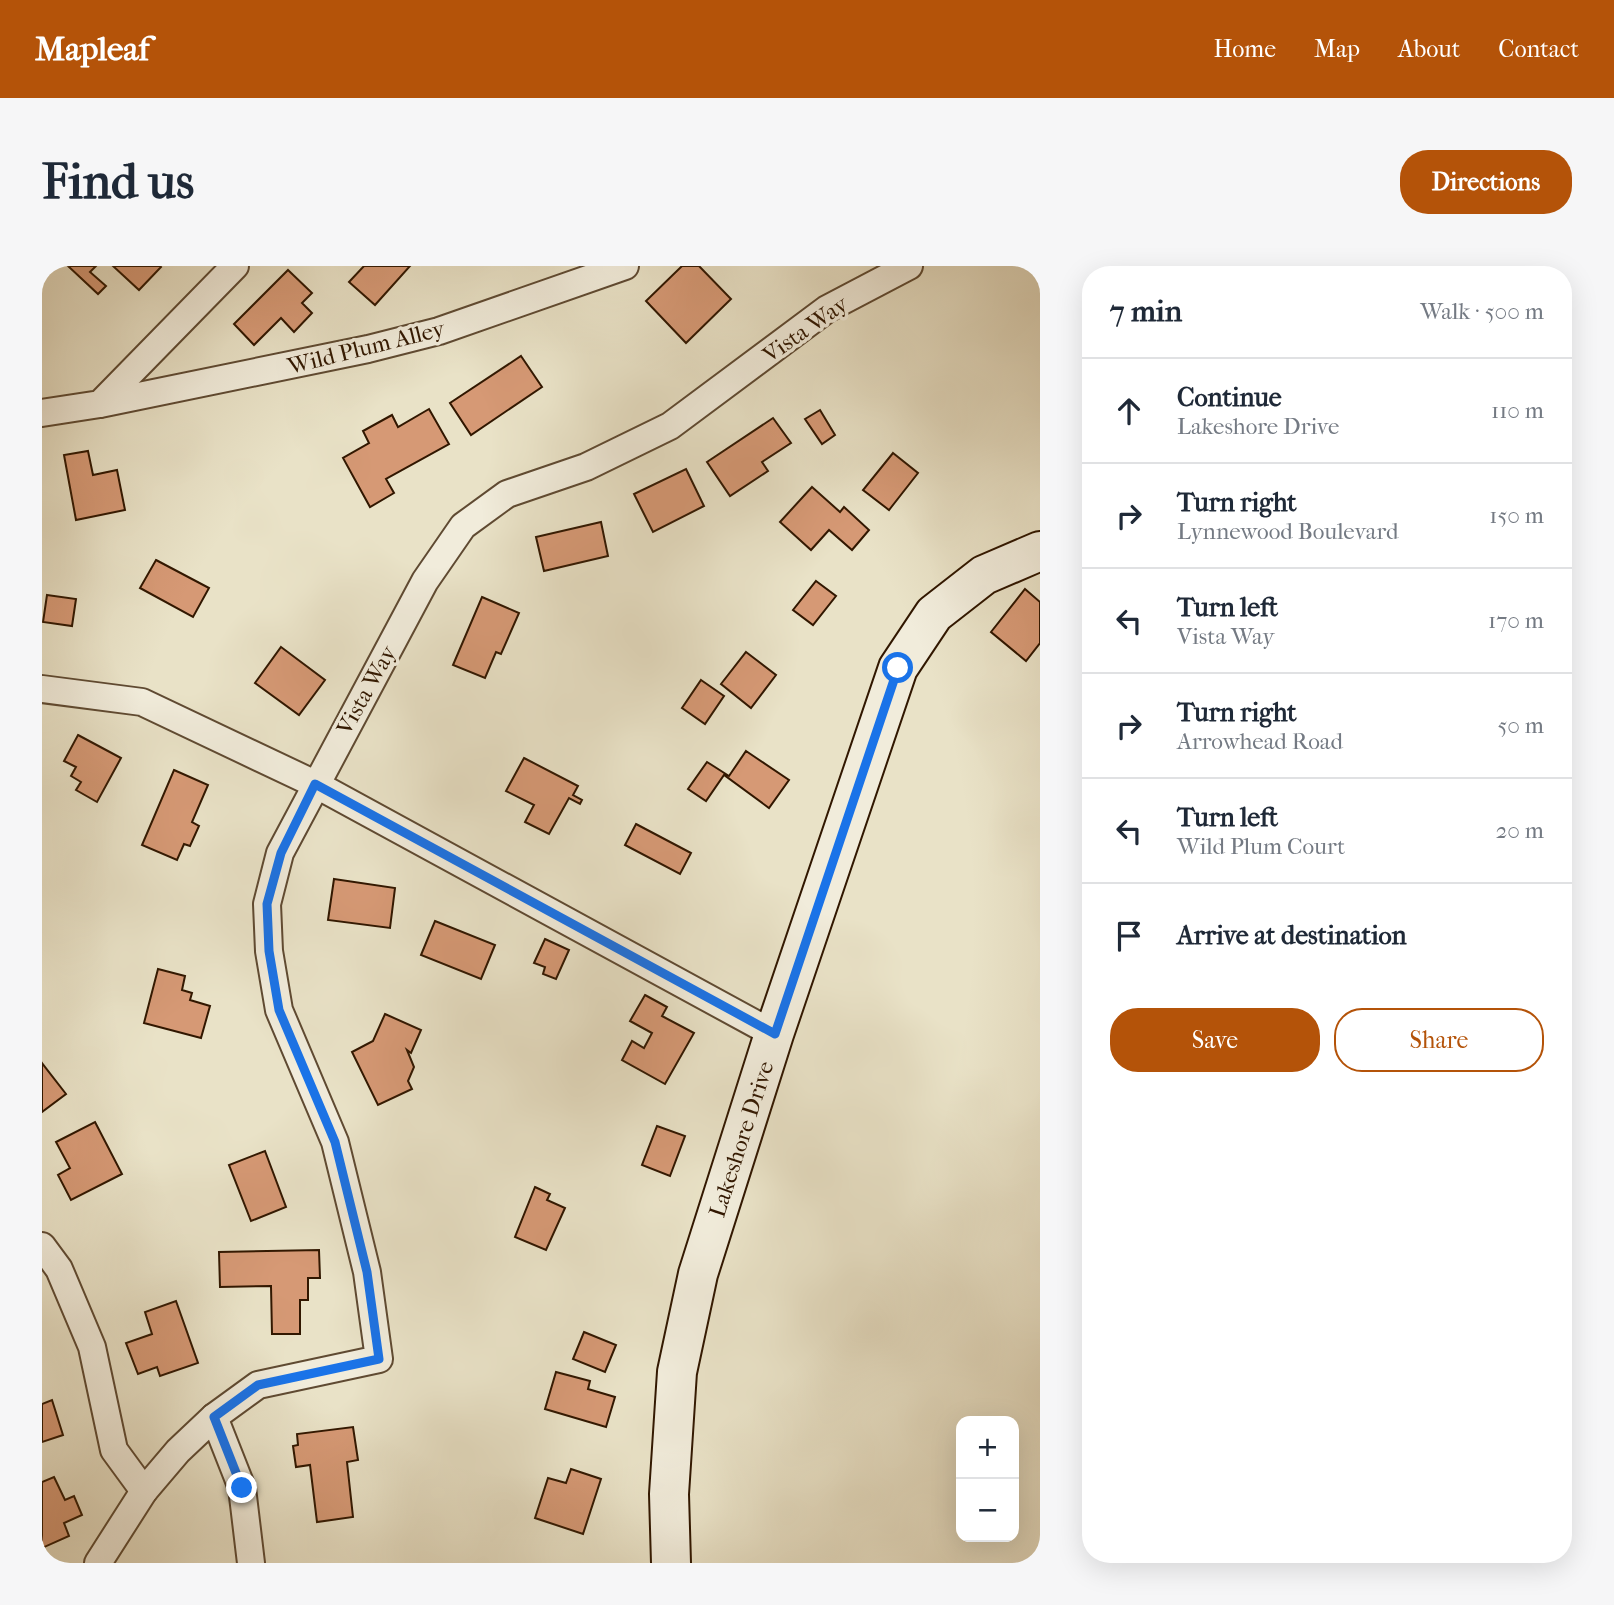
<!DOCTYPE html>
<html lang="en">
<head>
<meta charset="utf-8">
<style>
	body { margin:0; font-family:"IM FELL French Canon",serif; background:#f6f6f7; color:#1f2937 }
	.controls { position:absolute; right:21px; bottom:21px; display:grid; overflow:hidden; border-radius:14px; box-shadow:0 7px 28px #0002 }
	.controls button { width:63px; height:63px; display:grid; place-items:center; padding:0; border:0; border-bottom:2px solid #e0e1e3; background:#fff; color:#1f2937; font:35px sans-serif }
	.stop { position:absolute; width:21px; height:21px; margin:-16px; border:5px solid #1a73e8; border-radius:50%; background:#fff }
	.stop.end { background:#1a73e8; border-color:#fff; box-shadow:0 2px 7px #0008 }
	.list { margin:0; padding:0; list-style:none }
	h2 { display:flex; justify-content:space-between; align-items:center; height:91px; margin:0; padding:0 28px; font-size:30px }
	h2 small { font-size:23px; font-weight:400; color:#747a83 }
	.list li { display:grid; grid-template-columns:46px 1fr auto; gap:21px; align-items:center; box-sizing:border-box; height:105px; padding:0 28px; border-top:2px solid #e0e1e3 }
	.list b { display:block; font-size:26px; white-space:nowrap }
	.list p { margin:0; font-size:23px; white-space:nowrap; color:#747a83 }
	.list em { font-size:23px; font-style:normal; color:#747a83 }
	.actions { display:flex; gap:14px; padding:21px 28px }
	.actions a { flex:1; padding:16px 0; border:2px solid #b45309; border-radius:28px; text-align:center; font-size:24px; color:#b45309 }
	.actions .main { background:#b45309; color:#fff }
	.icon { flex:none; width:38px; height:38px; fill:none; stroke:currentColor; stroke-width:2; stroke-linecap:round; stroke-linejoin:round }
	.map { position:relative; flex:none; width:998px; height:1297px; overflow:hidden; border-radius:28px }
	header { display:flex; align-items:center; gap:42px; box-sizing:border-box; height:98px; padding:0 35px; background:#b45309; color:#fff }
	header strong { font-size:33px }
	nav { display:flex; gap:38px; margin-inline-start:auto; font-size:24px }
	.intro { display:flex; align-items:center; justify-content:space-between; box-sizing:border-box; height:168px; padding:0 42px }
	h1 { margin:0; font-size:49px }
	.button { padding:18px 32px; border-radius:28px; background:#b45309; color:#fff; font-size:24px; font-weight:700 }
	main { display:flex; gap:42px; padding:0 42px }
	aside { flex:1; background:#fff; border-radius:28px; box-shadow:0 7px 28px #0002 }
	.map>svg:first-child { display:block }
	.building { fill:#d69975; stroke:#311700; stroke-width:2 }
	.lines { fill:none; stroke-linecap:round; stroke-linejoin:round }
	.minor-casing { stroke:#5f4a32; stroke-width:30 }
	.secondary-casing { stroke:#311700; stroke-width:42 }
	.minor { stroke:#f1ecdb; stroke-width:26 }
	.secondary { stroke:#f1ecdb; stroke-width:38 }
	.route { stroke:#1a73e8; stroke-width:9 }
	.labels { text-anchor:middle; stroke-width:7; stroke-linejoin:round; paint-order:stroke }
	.street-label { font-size:23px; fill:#311700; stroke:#f1ecdb }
</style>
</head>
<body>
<header>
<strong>Mapleaf</strong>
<nav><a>Home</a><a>Map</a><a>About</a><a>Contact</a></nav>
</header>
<div class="intro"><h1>Find us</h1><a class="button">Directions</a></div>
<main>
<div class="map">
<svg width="998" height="1297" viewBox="0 0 998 1297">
	<rect width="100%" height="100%" fill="#e9e2c7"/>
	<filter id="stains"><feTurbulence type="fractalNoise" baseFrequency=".00286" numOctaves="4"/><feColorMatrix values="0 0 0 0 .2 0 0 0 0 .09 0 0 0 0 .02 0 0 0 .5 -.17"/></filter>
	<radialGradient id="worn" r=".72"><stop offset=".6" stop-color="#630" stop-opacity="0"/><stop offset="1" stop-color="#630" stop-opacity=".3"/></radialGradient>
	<g class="building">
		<path d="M26,0h28l-6,6 16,14 -8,8z"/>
		<path d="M71,0h47l1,1 -22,23z"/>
		<path d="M322,0h46l-35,39 -26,-23z"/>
		<path d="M640,0h17l32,33 -45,44 -40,-42z"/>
		<path d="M246,4l24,23 -10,10 10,10 -18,19 -13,-14 -27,27 -20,-21z"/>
		<path d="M479,90l21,31 -71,48 -21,-32z"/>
		<path d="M387,143l20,35 -63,35 8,14 -24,14 -27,-49 26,-15 -6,-12 29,-16 6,12z"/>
		<path d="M778,144l15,25 -13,9 -17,-25z"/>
		<path d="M731,152l18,25 -29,19 6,9 -38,25 -23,-34z"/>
		<path d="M46,185l5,24 24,-5 8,40 -49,10 -12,-65z"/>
		<path d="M851,187l25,20 -29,37 -26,-20z"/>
		<path d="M644,203l18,37 -51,26 -19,-38z"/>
		<path d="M770,221l28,25 4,-5 25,23 -17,20 -23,-20 -18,20 -31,-28z"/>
		<path d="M559,256l7,34 -64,15 -8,-34z"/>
		<path d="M114,294l53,28 -16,29 -53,-29z"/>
		<path d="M774,315l20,15 -23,29 -20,-15z"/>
		<path d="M983,323l15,13v41l-14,18 -35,-29z"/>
		<path d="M5,329l29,4 -4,27 -29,-4z"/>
		<path d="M440,331l37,16 -18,41 -5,-2 -11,26 -32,-13z"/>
		<path d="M239,381l44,33 -26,35 -44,-32z"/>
		<path d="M704,386l30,23 -25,33 -30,-24z"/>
		<path d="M659,414l23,16 -19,28 -23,-16z"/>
		<path d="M36,469l43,23 -24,44 -21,-12 5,-8 -10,-6 5,-9 -12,-6z"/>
		<path d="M704,485l43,29 -20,28 -45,-33 -18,26 -18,-12 19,-27 22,14z"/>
		<path d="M482,492l54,28 -5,9 9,5 -2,4 -11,-6 -20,36 -24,-12 9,-17 -28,-14z"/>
		<path d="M132,504l34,15 -16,37 7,4 -9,20 -6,-2 -7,16 -35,-15z"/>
		<path d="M594,558l55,29 -11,21 -55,-29z"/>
		<path d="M292,613l61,9 -5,40 -62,-8z"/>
		<path d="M393,655l60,24 -14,34 -60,-24z"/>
		<path d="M503,673l24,11 -13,29 -13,-5 2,-7 -11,-4z"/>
		<path d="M116,703l27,7 -3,14 10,3 -2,7 20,6 -9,32 -57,-15z"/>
		<path d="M603,729l22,12 -5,9 32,17 -29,51 -43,-24 10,-19 12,7 8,-15 -22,-12z"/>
		<path d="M343,748l36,16 -10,23 -4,-3 7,17 -6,14 4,8 -34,16 -26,-53 21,-11z"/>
		<path d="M0,797l24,31 -24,18z"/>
		<path d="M53,856l27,52 -51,26 -13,-25 12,-7 -14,-26z"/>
		<path d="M615,860l28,10 -15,40 -28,-11z"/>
		<path d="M223,885l21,56 -35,14 -22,-56z"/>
		<path d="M493,921l15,7 -3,6 18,8 -19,42 -31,-13z"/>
		<path d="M277,984l1,28h-12v22h-8v34h-28l-1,-48 -51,1 -1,-35z"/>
		<path d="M134,1035l22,62 -38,13 -3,-9 -19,7 -12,-31 26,-9 -7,-22z"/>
		<path d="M542,1066l32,13 -11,27 -32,-13z"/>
		<path d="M514,1106l34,9 -2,8 27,8 -9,30 -61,-18z"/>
		<path d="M10,1134l11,35 -21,7v-38z"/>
		<path d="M311,1161l5,33 -11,2 6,55 -36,5 -7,-57 -14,2 -3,-21 5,-1 -1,-11z"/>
		<path d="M529,1203l30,10 -18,55 -48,-16 13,-40 18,5z"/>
		<path d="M12,1211l11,23 9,-4 8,19 -18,8 5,13 -27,12v-66z"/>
	</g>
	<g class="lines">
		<defs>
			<g id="minor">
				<path d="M58,138l268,-55 71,-18 186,-65"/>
				<path d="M0,147l58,-9 135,-138"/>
				<path d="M0,423l100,13 173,82 459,250"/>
				<path d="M0,980l17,23 33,78 22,103 30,41"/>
				<path d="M172,1151l28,71 9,75"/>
				<path d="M56,1297l46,-72 34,-40 36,-34 44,-32 121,-26 -12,-87 -32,-130 -56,-132 -10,-59 -2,-47 13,-51 145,-272 38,-55 44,-32 79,-27 84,-41 157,-117 82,-43"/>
			</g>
			<path id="secondary" d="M629,1297l-2,-69 8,-122 21,-98 76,-240 124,-366 36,-54 50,-39 56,-24"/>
		</defs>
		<use href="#minor" class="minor-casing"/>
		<use href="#secondary" class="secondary-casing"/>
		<use href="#minor" class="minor"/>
		<use href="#secondary" class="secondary"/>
	</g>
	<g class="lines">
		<path class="route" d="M200,1222l-28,-71 44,-32 121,-26 -12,-87 -32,-130 -56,-132 -10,-59 -2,-47 14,-51 34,-69 460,250 123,-366"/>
	</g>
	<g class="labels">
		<g class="street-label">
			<text transform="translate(763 63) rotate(-35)" y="8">Vista Way</text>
			<text transform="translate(324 81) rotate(-14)" y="8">Wild Plum Alley</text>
			<text transform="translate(324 424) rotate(-61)" y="8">Vista Way</text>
			<text transform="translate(699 873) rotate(-72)" y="8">Lakeshore Drive</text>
		</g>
	</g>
	<rect width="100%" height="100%" filter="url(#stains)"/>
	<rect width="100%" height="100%" fill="url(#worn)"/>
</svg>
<div class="controls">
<button>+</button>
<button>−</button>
</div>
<div class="stop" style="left:856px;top:402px"></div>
<div class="stop end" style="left:200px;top:1222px"></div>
</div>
<aside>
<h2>7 min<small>Walk · 500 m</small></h2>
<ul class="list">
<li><svg class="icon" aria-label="ahead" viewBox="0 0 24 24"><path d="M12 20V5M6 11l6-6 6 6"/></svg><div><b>Continue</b><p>Lakeshore Drive</p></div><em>110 m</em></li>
<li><svg class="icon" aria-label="right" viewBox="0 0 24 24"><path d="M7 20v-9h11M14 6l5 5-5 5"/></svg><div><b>Turn right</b><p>Lynnewood Boulevard</p></div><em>150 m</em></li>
<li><svg class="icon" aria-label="left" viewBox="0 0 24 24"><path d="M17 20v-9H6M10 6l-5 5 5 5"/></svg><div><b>Turn left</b><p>Vista Way</p></div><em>170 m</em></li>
<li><svg class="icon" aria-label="right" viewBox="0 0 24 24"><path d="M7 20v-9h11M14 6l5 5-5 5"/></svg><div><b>Turn right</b><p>Arrowhead Road</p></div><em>50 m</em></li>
<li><svg class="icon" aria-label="left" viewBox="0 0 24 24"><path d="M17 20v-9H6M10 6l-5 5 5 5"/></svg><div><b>Turn left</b><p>Wild Plum Court</p></div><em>20 m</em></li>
<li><svg class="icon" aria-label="arrive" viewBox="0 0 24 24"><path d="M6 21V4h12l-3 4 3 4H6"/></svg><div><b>Arrive at destination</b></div></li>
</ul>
<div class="actions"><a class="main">Save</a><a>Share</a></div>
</aside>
</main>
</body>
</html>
